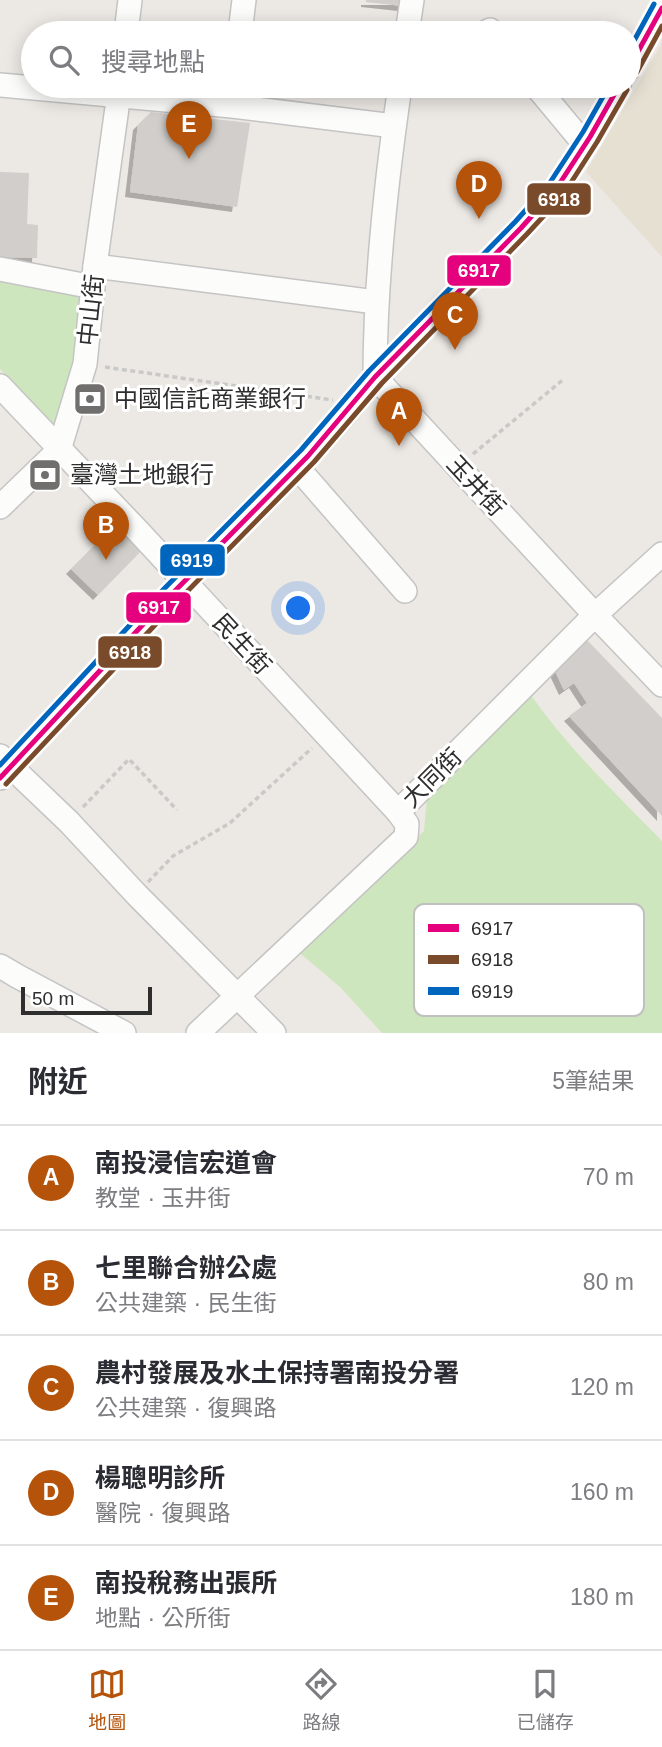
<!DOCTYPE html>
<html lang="zh-TW">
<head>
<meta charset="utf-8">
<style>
	body { margin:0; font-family:Arial,"Noto Sans TC",sans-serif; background:#f2f2f3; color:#2b2b33 }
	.scale { position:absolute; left:21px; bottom:18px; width:131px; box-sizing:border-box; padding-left:7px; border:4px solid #2e2e2e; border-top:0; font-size:19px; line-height:24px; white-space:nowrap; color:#2e2e2e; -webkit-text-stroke:5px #fff; paint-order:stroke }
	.you { position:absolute; left:299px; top:609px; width:24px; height:24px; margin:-18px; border:5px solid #fff; border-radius:50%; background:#1a73e8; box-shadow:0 0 0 10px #1a73e833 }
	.badge { display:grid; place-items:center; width:46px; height:46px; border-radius:50%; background:#b45309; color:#fff; font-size:23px; font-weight:700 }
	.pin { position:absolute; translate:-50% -58px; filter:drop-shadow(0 2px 4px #0008) }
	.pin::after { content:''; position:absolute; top:37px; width:24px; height:21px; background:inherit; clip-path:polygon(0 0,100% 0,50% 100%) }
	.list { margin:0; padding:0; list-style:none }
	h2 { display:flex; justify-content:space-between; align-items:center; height:91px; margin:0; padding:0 28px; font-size:30px }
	h2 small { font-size:23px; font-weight:400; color:#7c7c81 }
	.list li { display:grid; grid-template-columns:46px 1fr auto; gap:21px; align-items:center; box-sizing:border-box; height:105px; padding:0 28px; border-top:2px solid #e1e1e2 }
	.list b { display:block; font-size:26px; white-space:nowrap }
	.list p { margin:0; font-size:23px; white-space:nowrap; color:#7c7c81 }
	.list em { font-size:23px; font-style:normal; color:#7c7c81 }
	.icon { flex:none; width:38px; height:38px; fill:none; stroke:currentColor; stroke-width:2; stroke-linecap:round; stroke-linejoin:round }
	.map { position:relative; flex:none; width:662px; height:1033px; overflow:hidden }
	.search { position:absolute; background:#fff; box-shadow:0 4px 18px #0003; left:21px; right:21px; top:21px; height:77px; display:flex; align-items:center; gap:18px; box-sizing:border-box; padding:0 24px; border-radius:38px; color:#7c7c81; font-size:26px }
	.sheet { height:616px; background:#fff }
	nav { display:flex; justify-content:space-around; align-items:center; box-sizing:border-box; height:98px; border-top:2px solid #e1e1e2; background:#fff; font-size:19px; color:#7c7c81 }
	nav a { display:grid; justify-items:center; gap:4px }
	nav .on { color:#b45309 }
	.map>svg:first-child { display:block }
	.education { fill:#e6e0d3 }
	.green { fill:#cee6be }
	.building { fill:#d1cecb; filter:url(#shadow) }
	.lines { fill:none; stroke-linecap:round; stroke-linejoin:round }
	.minor-casing { stroke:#c5c4c5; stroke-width:26 }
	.path { stroke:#c9c9c8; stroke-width:3.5; stroke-dasharray:5 3.5; stroke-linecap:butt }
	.minor { stroke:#fcfcfb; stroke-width:23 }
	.bus-1-casing { stroke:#fff; stroke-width:10 }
	.bus-2-casing { stroke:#fff; stroke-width:10 }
	.bus-3-casing { stroke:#fff; stroke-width:10 }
	.bus-1 { stroke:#e5007d; stroke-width:5 }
	.bus-2 { stroke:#7a4b2a; stroke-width:5 }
	.bus-3 { stroke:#0065bd; stroke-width:5 }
	.labels { text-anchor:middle; stroke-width:6; stroke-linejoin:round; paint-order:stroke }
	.street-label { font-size:24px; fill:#2e2e2e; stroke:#fff }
	.poi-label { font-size:24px; fill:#2e2e2e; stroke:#fff; text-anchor:start }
	.key { fill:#fff; stroke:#c0c0c0; stroke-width:2 }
	.key-label { font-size:19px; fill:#2e2e2e }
	.line-badge { stroke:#fff; stroke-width:2.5 }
	.badge-label { font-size:19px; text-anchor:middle; font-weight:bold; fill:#fff }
</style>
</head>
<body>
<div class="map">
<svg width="662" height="1033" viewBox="0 0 662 1033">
	<defs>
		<filter id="shadow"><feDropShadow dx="-5" dy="5" stdDeviation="0" flood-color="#0004"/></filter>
	</defs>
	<rect width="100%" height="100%" fill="#ece8e4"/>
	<path class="education" d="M662,43v214l-76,-85z"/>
	<g class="green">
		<path d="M0,277l84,13 -6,59 -19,80 -59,-60z"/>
		<path d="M528,691c38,55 87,102 134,150v192h-280l-42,-46 -39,-33 8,-15 115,-108 3,-34z"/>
	</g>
	<g class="building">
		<path d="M366,0h38l-1,6 -37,-4z"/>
		<path d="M151,112l99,11 -13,84 -107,-15 8,-67z"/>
		<path d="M0,172l29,1 -2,51 11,1 -1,33 -37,-1z"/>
		<path d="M115,525l26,26 -43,44 -27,-26z"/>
		<path d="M587,640l75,78v98l-93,-100 18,-13 -13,-20 -10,7 -9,-19z"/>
	</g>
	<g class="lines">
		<defs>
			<g id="minor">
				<path d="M126,33l4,-33"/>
				<path d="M240,33l4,-33"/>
				<path d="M407,33l5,-33"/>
				<path d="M485,33l5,-3 2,3"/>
				<path d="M629,68l33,-60"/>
				<path d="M0,85l232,21 162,20"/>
				<path d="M400,86c-14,96 -25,194 -25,291l220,238 67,70"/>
				<path d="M536,86l49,59"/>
				<path d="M95,266l281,36"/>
				<path d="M0,269l93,18"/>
				<path d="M0,386l138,145 260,281"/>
				<path d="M297,467l108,124"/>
				<path d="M0,507l59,-57 26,-86 10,-98 25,-180"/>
				<path d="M0,756l69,66 68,73 137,138"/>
				<path d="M0,778c62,-66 123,-134 186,-199 65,-66 133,-129 189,-202l146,-149 35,-39 34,-52 29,-51"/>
				<path d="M0,966l17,10 107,57"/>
				<path d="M198,1033l208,-196 1,-13 -9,-12 197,-197 67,-61"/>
			</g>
		</defs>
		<use href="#minor" class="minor-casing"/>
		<g class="path">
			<path d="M105,367l228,33"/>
			<path d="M473,454l91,-75"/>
			<path d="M83,807l46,-48 48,51"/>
			<path d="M148,882l25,-26 57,-33 82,-75"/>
		</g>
		<use href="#minor" class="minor"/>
		<defs>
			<g id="bus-1">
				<path d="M629,68l33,-60"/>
				<path d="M0,778l162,-174 146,-148 67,-79 146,-149 35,-39 34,-52 29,-51"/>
			</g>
			<g id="bus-2">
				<path d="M637,72l25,-46"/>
				<path d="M6,784l163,-174 145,-148 68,-79 145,-149 36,-39 34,-53 30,-52"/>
			</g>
			<g id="bus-3">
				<path d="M629,50l25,-46"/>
				<path d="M0,765l156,-168 145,-147 68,-79 146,-149 34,-38 34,-52 26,-46"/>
			</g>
		</defs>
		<use href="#bus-1" class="bus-1-casing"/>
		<use href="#bus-2" class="bus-2-casing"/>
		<use href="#bus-3" class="bus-3-casing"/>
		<use href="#bus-1" class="bus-1"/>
		<use href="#bus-2" class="bus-2"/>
		<use href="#bus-3" class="bus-3"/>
	</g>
	<defs>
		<symbol id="bank-square" viewBox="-11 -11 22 22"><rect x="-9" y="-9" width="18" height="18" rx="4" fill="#706f6e" stroke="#fff"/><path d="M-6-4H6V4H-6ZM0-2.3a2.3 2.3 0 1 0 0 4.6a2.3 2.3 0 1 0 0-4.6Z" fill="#fff"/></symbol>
	</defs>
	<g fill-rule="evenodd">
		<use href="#bank-square" x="71" y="380" width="38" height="38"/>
		<use href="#bank-square" x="26" y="456" width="38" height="38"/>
	</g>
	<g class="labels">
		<g class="street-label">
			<text transform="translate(91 310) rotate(-84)" y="8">中山街</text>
			<text transform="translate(476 486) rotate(47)" y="8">玉井街</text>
			<text transform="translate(242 644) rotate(47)" y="8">民生街</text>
			<text transform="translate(432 778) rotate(-45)" y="8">大同街</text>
		</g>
		<g class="poi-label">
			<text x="114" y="407">中國信託商業銀行</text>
			<text x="70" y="483">臺灣土地銀行</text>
		</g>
	</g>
	<rect x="414" y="904" width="230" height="112" rx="10" class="key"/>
	<rect x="428" y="924" width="31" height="8" fill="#e5007d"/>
	<rect x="428" y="955" width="31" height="9" fill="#7a4b2a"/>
	<rect x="428" y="987" width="31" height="8" fill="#0065bd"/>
	<g class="key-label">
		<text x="471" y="935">6917</text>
		<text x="471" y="966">6918</text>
		<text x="471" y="998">6919</text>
	</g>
	<g class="line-badge">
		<rect x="526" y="182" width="66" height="34" rx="7" fill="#7a4b2a"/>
		<rect x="446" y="254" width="66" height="33" rx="7" fill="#e5007d"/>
		<rect x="159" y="543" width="67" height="34" rx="7" fill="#0065bd"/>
		<rect x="125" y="591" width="67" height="33" rx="7" fill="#e5007d"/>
		<rect x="97" y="635" width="66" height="34" rx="7" fill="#7a4b2a"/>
	</g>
	<g class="badge-label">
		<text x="559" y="206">6918</text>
		<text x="479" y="277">6917</text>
		<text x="192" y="567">6919</text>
		<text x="159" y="614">6917</text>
		<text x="130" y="659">6918</text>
	</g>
</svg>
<div class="scale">50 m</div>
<div class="you"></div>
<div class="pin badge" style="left:399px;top:446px">A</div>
<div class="pin badge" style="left:106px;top:560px">B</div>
<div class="pin badge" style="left:455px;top:350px">C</div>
<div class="pin badge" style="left:479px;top:219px">D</div>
<div class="pin badge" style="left:189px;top:159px">E</div>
<div class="search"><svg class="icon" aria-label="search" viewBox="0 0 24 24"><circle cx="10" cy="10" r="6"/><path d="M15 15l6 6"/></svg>搜尋地點</div>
</div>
<section class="sheet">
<h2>附近<small>5筆結果</small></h2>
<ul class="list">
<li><span class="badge">A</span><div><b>南投浸信宏道會</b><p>教堂 · 玉井街</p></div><em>70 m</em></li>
<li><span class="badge">B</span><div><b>七里聯合辦公處</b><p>公共建築 · 民生街</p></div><em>80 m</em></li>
<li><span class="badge">C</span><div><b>農村發展及水土保持署南投分署</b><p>公共建築 · 復興路</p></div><em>120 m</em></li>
<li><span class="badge">D</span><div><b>楊聰明診所</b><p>醫院 · 復興路</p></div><em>160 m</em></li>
<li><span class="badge">E</span><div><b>南投稅務出張所</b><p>地點 · 公所街</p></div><em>180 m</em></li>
</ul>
</section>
<nav>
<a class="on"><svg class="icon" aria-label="map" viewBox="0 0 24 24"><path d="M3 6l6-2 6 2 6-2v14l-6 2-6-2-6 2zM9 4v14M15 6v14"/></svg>地圖</a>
<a><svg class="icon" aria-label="directions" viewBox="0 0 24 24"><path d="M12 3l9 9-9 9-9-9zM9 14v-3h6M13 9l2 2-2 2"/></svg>路線</a>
<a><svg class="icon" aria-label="saved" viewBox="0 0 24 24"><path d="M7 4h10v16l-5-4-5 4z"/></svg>已儲存</a>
</nav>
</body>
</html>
